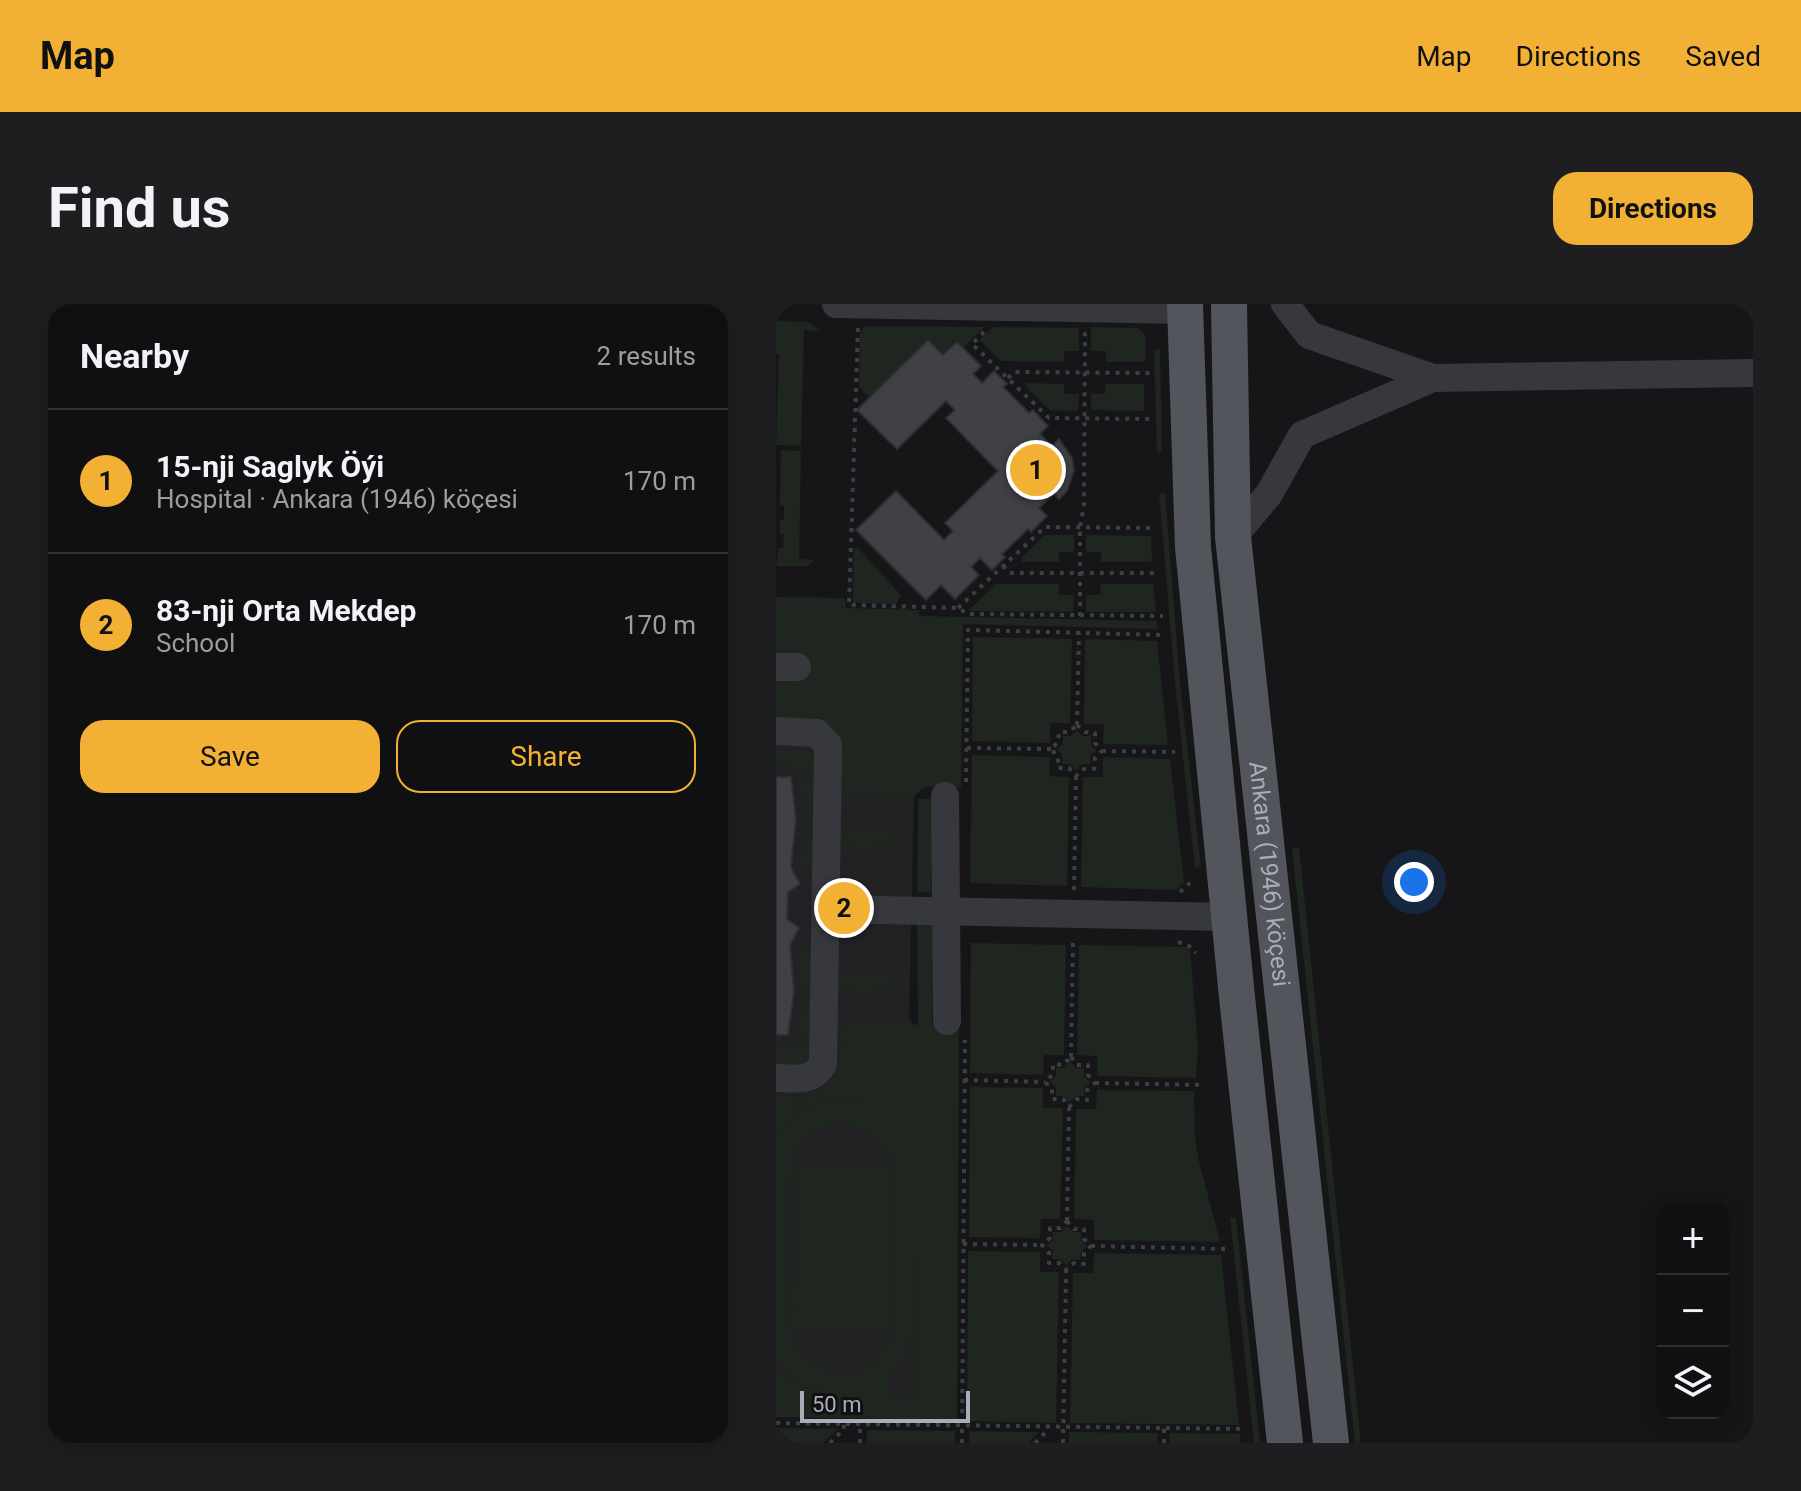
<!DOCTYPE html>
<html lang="en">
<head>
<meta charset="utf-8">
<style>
	body { margin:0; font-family:Roboto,sans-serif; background:#1e1e20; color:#f1f3f6 }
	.controls { position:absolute; right:24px; bottom:24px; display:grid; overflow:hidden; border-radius:16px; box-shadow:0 4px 20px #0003 }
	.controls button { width:72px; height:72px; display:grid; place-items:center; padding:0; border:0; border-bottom:2px solid #303032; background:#101012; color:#f1f3f6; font:40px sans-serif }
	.scale { position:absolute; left:24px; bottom:20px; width:170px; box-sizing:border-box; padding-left:8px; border:4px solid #a8adb8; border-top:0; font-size:22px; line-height:28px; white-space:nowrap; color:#a8adb8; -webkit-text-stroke:6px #111113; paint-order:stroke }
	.you { position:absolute; left:638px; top:578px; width:28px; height:28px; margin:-20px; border:6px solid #fff; border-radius:50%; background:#1a73e8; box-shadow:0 0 0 12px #1a73e833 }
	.badge { display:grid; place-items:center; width:52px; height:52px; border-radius:50%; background:#f2b134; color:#111; font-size:26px; font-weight:700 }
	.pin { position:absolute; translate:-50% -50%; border:4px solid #fff; box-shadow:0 2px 8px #0006 }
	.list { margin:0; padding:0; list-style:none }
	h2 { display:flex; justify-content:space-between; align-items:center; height:104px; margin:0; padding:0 32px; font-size:34px }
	h2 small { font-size:26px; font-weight:400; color:#9c9d9f }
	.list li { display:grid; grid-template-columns:52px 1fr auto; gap:24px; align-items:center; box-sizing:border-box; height:144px; padding:0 32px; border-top:2px solid #303032 }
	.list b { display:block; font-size:30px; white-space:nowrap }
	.list p { margin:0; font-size:26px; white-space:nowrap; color:#9c9d9f }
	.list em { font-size:26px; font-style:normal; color:#9c9d9f }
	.actions { display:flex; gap:16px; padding:24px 32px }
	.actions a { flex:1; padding:18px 0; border:2px solid #f2b134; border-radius:24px; text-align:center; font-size:28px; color:#f2b134 }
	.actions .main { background:#f2b134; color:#111 }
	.icon { flex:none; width:44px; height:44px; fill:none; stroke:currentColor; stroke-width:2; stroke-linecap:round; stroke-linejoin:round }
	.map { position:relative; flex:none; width:977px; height:1139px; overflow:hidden; border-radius:24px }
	header { display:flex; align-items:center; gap:48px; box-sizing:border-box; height:112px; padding:0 40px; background:#f2b134; color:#111 }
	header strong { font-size:38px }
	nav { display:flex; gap:44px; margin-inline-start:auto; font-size:28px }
	.intro { display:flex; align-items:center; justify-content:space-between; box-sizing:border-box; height:192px; padding:0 48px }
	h1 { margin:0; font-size:56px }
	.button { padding:20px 36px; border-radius:24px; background:#f2b134; color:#111; font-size:28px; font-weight:700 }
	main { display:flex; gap:48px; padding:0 48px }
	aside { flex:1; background:#101012; border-radius:24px; box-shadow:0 4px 20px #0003 }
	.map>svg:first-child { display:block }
	.built { fill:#222225 }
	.green { fill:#1e261f; fill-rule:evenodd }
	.building { fill:#404145; stroke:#303034; stroke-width:2 }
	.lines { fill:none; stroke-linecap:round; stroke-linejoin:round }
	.path { stroke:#3d3f44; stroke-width:4; stroke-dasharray:4 6; stroke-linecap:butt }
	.minor { stroke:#37383d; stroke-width:28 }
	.major { stroke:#53555c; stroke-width:36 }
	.labels { text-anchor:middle; stroke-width:6; stroke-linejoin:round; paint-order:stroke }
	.street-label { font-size:24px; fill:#a8adb8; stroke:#111113 }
</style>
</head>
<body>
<header>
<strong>Map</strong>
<nav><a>Map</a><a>Directions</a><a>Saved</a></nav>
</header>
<div class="intro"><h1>Find us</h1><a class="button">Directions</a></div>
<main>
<aside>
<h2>Nearby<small>2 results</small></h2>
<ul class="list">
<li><span class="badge">1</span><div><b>15-nji Saglyk Öýi</b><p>Hospital · Ankara (1946) köçesi</p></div><em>170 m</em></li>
<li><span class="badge">2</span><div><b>83-nji Orta Mekdep</b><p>School</p></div><em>170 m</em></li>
</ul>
<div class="actions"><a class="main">Save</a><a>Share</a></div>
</aside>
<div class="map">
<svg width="977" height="1139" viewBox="0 0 977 1139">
	<rect width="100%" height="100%" fill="#161618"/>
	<path class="built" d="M0,314l142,3 6,166 -10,10 -5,223 24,19 13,365 -170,-3z"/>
	<g class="green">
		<path d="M0,17l32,1 13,9 -17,-1 -3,116 -25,-1 3,-90 -3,-1z"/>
		<path d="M88,23l2,-1 119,1 -21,20 -7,-7 -14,14 -15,-15 -59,58 -10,-10 1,-54z"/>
		<path d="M217,23l86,1v23h-15v11l-63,-1 -21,-21z"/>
		<path d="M315,23l47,1 7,6v28h-39v-11h-15z"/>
		<path d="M384,45l2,103h-5l-3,-102z"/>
		<path d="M251,79l37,1v10h15l-1,17 -28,-1 -23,-22z"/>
		<path d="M329,80h39v27l-53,-1v-16h14z"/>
		<path d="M5,146l20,1 -2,108 15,1 -6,6h-32l3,-18h4l1,-14 -4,-1v-13l4,-1v-14h-4z"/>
		<path d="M383,189h6l15,190 21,184 -6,1 -20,-185z"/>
		<path d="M269,231h29v17h-15v10h-37v-5z"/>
		<path d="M310,231l65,1 1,26h-51v-10h-15z"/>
		<path d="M78,244h4l43,47 -5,9 -43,-1z"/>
		<path d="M220,280h63v11h15l-1,17 -105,-1z"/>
		<path d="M325,280h52l3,28h-70v-17h14z"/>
		<path d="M0,293l69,1 1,10 73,2v6l238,5v8l-194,-5 -2,164 -36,-1 -11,9 -74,-1 1,-43 -65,-33z"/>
		<path d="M197,333l99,2 -2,84h-20v20l-78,-2z"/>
		<path d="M309,335l72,2 11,104 -65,-1 1,-20h-20z"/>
		<path d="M301,427l6,5h8v9l5,6 -6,5v8h-8l-6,6 -6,-6h-8v-9l-5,-5 6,-6v-8h8z"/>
		<path d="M0,447h37l4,5v17h-20v-7h-21z"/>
		<path d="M196,451l78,2 -1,19 20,1 -2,109 -97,-3z"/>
		<path d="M327,453l67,2 14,124 -8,7 -95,-3 2,-110h20z"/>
		<path d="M23,475h18l1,80 -14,10 -6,-8 4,-3c0,-19 4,-34 5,-54h-4v-12l-4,-1z"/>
		<path d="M142,495h15l-2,93h-14z"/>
		<path d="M61,523l58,1 -1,17h-18l-11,10 -10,-10 -19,-1z"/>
		<path d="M523,543l62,596h-6l-63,-595z"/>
		<path d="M141,620h16l-1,101h27l-2,395 -181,-3v-53c18,21 40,33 68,32 -28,-4 -53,-11 -68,-38v-221c21,-31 54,-40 90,-34 -21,-7 -45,-4 -64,8v-14c39,-5 39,-41 39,-72h77zM67,820c31,4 48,22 51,52 0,37 -1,74 -1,111 0,16 2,34 -3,50 -18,58 -95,43 -101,-16 0,-34 -5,-144 8,-169 9,-19 27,-26 46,-28zM141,939l-1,154h-27v-19c39,-42 22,-85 28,-135z"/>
		<path d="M195,639l95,2 -2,110h-20l-1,20 -73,-2z"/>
		<path d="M303,641l108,2 3,4 8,96 -2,31 -99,-2v-20l-20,-1z"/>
		<path d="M30,642l9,10 -2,80h-18v-12h4v-12l4,-1c0,-19 -4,-34 -3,-53l-3,-4z"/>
		<path d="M58,667l58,1v17h-14l-15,11 -13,-12h-16z"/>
		<path d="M17,739h20l-4,22 -33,-1v-15h16z"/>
		<path d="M294,758l6,6h8v9l6,5 -6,6v8h-8l-7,6 -5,-6h-8v-8l-6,-7 6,-5v-8h8z"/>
		<path d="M194,783l73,1v20h20l-3,111h-19l-1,19 -71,-1z"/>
		<path d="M321,786l97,1 1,47 4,23 21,81 -126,-2v-20l-20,-1 2,-110h20z"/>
		<path d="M0,793h20v17l-20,20z"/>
		<path d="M19,861l97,1 -3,166 -97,-2z"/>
		<path d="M460,913l24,226h-6l-24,-225z"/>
		<path d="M291,922l6,6h8v8l5,6 -5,6 -1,8h-8l-6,5 -5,-5 -9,-1 1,-8 -6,-6 6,-5v-8h8z"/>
		<path d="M192,947l72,1v20h19l-3,151 -89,-2z"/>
		<path d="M318,949l127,2 18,170 -169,-2 3,-150h20z"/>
		<path d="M0,1124l61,1 -14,14h-47z"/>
		<path d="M91,1126l88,1v12h-88z"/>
		<path d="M193,1127l70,1 -11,11h-59z"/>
		<path d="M293,1128l89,1 -1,10h-88z"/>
		<path d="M394,1129l70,1 1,9h-71z"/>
	</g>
	<g class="building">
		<path d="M152,36l15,15 14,-13 24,24 -8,8 9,9 12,-12 13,13 -4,3 26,26 4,-3 15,16 -8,8 12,12 7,-7 13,19 2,12 -7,21 -8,8 -5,-5 -15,14 8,8 -16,16 -3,-3 -26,25 3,3 -13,13 -12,-12 -9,9 8,8 -24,24 -14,-14 -15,15 -70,-70 40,-39 48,49 9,-9 -8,-8 53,-52 -52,-53 9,-8 -9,-9 -49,48 -40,-39z"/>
		<path d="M0,473h15l5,42 -5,48 9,17 -12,8 -1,27 12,9 -9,17 4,47 -6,43h-12z"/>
	</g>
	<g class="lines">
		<g class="path">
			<path d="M82,24l-9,277 109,3 10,6 195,2"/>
			<path d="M208,28l-12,12 77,74 102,1"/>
			<path d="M232,74l6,-6 136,1"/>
			<path d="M227,262l6,7h150"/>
			<path d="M182,304l87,-81 111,1"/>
			<path d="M304,312v-89l4,-22 1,-174"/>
			<path d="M301,421l8,7 10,1v10l7,8 -7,7 -1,11h-10l-8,7 -7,-8h-11v-11l-7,-8 7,-7 1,-10h10z"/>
			<path d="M301,421l2,-92"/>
			<path d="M191,444l84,1"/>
			<path d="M326,447l73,1"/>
			<path d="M190,478l2,-152 195,5"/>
			<path d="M298,586l2,-114"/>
			<path d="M404,588l10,-9"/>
			<path d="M402,638l11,4 7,7"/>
			<path d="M295,753l6,8h11v10l7,8 -8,7v10l-10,-1 -8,8 -6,-8h-11v-10l-7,-7 8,-8v-10l10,1z"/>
			<path d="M295,753l2,-117"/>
			<path d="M188,776l81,2"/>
			<path d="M319,779l109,2"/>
			<path d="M291,917l7,8h10v10l7,7 -7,7v11l-10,-1 -8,7 -7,-7h-10v-10l-7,-8 8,-7v-10h10z"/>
			<path d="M291,917l2,-113"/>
			<path d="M187,940l78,1"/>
			<path d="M315,942l136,3"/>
			<path d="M0,1119l470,6"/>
			<path d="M54,1139l14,-14v-5"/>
			<path d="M84,1139v-19"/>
			<path d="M186,1139l3,-403"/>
			<path d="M259,1139l11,-11 1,-5"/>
			<path d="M287,1139l3,-173"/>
			<path d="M388,1139v-14"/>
		</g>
		<g class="minor">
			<path d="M60,0l349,6"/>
			<path d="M509,0l24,31 124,43 320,-5"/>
			<path d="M457,233l36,-43 33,-59 131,-57"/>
			<path d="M0,363h21"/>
			<path d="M0,427l41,2 11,12v8l-5,311c-10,19 -29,14 -47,14"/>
			<path d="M169,492l2,225"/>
			<path d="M50,605l403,8"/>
		</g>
		<g class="major">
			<path d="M409,0l8,243 44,450 48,446"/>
			<path id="s1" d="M453,0l4,233 98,906"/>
		</g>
	</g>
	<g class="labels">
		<g class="street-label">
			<text dy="8" stroke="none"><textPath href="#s1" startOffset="572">Ankara (1946) köçesi</textPath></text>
		</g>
	</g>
</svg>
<div class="controls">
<button>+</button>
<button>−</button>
<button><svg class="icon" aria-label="layers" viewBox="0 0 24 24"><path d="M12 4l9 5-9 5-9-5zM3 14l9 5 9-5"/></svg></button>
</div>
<div class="scale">50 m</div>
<div class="you"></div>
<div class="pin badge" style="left:260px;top:166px">1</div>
<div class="pin badge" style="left:68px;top:604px">2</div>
</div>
</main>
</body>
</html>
